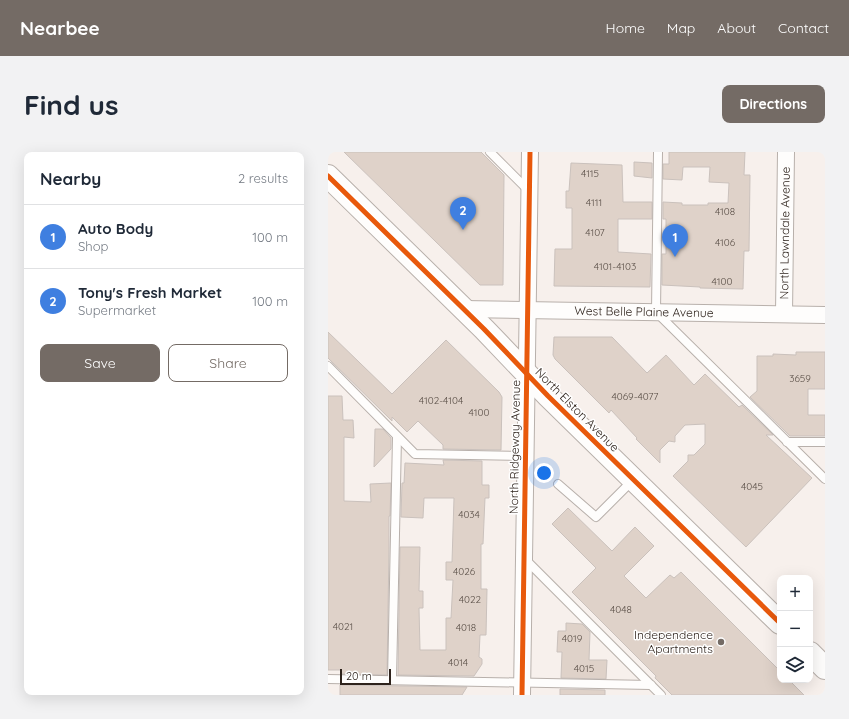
<!DOCTYPE html>
<html lang="en">
<head>
<meta charset="utf-8">
<style>
	body { margin:0; font-family:Quicksand,sans-serif; background:#f2f2f3; color:#1f2937 }
	.controls { position:absolute; right:12px; bottom:12px; display:grid; overflow:hidden; border-radius:8px; box-shadow:0 4px 16px #0002 }
	.controls button { width:36px; height:36px; display:grid; place-items:center; padding:0; border:0; border-bottom:1px solid #e0e1e3; background:#fff; color:#1f2937; font:20px sans-serif }
	.scale { position:absolute; left:12px; bottom:10px; width:51px; box-sizing:border-box; padding-left:4px; border:2px solid #2e231c; border-top:0; font-size:11px; line-height:14px; white-space:nowrap; color:#2e231c; -webkit-text-stroke:3px #fff; paint-order:stroke }
	.you { position:absolute; left:216px; top:321px; width:14px; height:14px; margin:-10px; border:3px solid #fff; border-radius:50%; background:#1a73e8; box-shadow:0 0 0 6px #1a73e833 }
	.badge { display:grid; place-items:center; width:26px; height:26px; border-radius:50%; background:#746b65; color:#fff; font-size:13px; font-weight:700 }
	.pin { position:absolute; translate:-50% -33px; filter:drop-shadow(0 1px 2px #0008) }
	.pin::after { content:''; position:absolute; top:21px; width:14px; height:12px; background:inherit; clip-path:polygon(0 0,100% 0,50% 100%) }
	.list { margin:0; padding:0; list-style:none }
	h2 { display:flex; justify-content:space-between; align-items:center; height:52px; margin:0; padding:0 16px; font-size:17px }
	h2 small { font-size:13px; font-weight:400; color:#747a83 }
	.list li { display:grid; grid-template-columns:26px 1fr auto; gap:12px; align-items:center; box-sizing:border-box; height:64px; padding:0 16px; border-top:1px solid #e0e1e3 }
	.list b { display:block; font-size:15px; white-space:nowrap }
	.list p { margin:0; font-size:13px; white-space:nowrap; color:#747a83 }
	.list em { font-size:13px; font-style:normal; color:#747a83 }
	.actions { display:flex; gap:8px; padding:12px 16px }
	.actions a { flex:1; padding:9px 0; border:1px solid #746b65; border-radius:8px; text-align:center; font-size:14px; color:#746b65 }
	.actions .main { background:#746b65; color:#fff }
	.icon { flex:none; width:22px; height:22px; fill:none; stroke:currentColor; stroke-width:2; stroke-linecap:round; stroke-linejoin:round }
	.map { position:relative; flex:none; width:497px; height:543px; overflow:hidden; border-radius:8px }
	header { display:flex; align-items:center; gap:24px; box-sizing:border-box; height:56px; padding:0 20px; background:#746b65; color:#fff }
	header strong { font-size:19px }
	nav { display:flex; gap:22px; margin-inline-start:auto; font-size:14px }
	.intro { display:flex; align-items:center; justify-content:space-between; box-sizing:border-box; height:96px; padding:0 24px }
	h1 { margin:0; font-size:28px }
	.button { padding:10px 18px; border-radius:8px; background:#746b65; color:#fff; font-size:14px; font-weight:700 }
	main { display:flex; gap:24px; padding:0 24px }
	aside { flex:1; background:#fff; border-radius:8px; box-shadow:0 4px 16px #0002 }
	.map>svg:first-child { display:block }
	.building { fill:#dfd2c9; stroke:#cac1bc }
	.lines { fill:none; stroke-linecap:round; stroke-linejoin:round }
	.service-casing { stroke:#b8b0ab; stroke-width:10 }
	.minor-casing { stroke:#b8b0ab; stroke-width:18 }
	.secondary-casing { stroke:#b8b0ab; stroke-width:24 }
	.service { stroke:#fefdfc; stroke-width:8 }
	.minor { stroke:#fefdfc; stroke-width:16 }
	.secondary { stroke:#fefdfc; stroke-width:22 }
	.cycleway-casing { stroke:#fff; stroke-width:8 }
	.cycleway { stroke:#e8590c; stroke-width:5 }
	.poi-dot { fill:#746b65; stroke:#fff; stroke-width:1.5 }
	.labels { text-anchor:middle; stroke-width:3; stroke-linejoin:round; paint-order:stroke }
	.number-label { font-size:10px; fill:#5a4f47 }
	.street-label { font-size:12px; fill:#2e231c; stroke:#fff }
	.poi-label { font-size:12px; fill:#2e231c; stroke:#fff; text-anchor:end }
</style>
</head>
<body>
<header>
<strong>Nearbee</strong>
<nav><a>Home</a><a>Map</a><a>About</a><a>Contact</a></nav>
</header>
<div class="intro"><h1>Find us</h1><a class="button">Directions</a></div>
<main>
<aside>
<h2>Nearby<small>2 results</small></h2>
<ul class="list">
<li><span class="badge" style="background:#3f7fe0">1</span><div><b>Auto Body</b><p>Shop</p></div><em>100 m</em></li>
<li><span class="badge" style="background:#3f7fe0">2</span><div><b>Tony's Fresh Market</b><p>Supermarket</p></div><em>100 m</em></li>
</ul>
<div class="actions"><a class="main">Save</a><a>Share</a></div>
</aside>
<div class="map">
<svg width="497" height="543" viewBox="0 0 497 543">
	<rect width="100%" height="100%" fill="#f7f0ec"/>
	<g class="building">
		<path d="M16,0h137l23,23 -1,110h-23z"/>
		<path d="M341,0h76l-1,23h6l-1,76h-5l-1,38 -43,-1v-1l-38,-2v-31h4v-35h-3v-17l19,1v2h26v-2h20l1,-20 -20,-1 1,-15h-27l-1,13 -19,-1v-15h6z"/>
		<path d="M306,10l18,1v15l-18,-2z"/>
		<path d="M243,11l51,2 1,37h29v17h-34v33l33,2 -1,33 -96,-1 1,-37h17v-41h-6v-17h3z"/>
		<path d="M0,180l64,62 54,-54 53,52 3,5 -1,53 -58,-1v-4l-25,-24 -11,11 -15,-15v4l-64,-63z"/>
		<path d="M226,185h58l35,36 19,-18 28,30 11,-11 34,33 3,-2 31,30h-7l46,43 -66,69 -73,-71 15,-15v-6h6l11,-11v-20l-20,1 -10,11v6l-6,-1 -9,9v13l-24,-24 1,-1 -26,-28 -2,3 -54,-54 -2,-4z"/>
		<path d="M468,200h29v37h-17v26h17v21h-35l-40,-39 7,-6v-35h16v-2l23,1z"/>
		<path d="M0,244h14l1,24h10l1,18 -10,-1v64l27,1 -1,-18 21,-1 -1,33h-1v31l-2,128 -46,-1v-4h-13z"/>
		<path d="M47,277h8l8,9v11l-17,18z"/>
		<path d="M115,308l39,1v24h7v13h-4l-2,46h-2v45h6l-1,46h-6l-1,22 3,2v5l-8,12 -76,-1 2,-128h20l-1,44h4v17h-4l1,42h26v-32h5l2,-38h-7v-18h6l2,-64h-30l-1,20 -22,-1 1,-34h2l1,-20 39,2z"/>
		<path d="M240,356l44,43 23,-24 19,19 -30,30 22,22 24,-23 4,3 7,-6 99,99v9h9l15,15h-132l-17,-17 1,-2 -84,-84 24,-24 -44,-44z"/>
		<path d="M238,471l16,1 8,8 -1,28h18l-1,19 -45,-1 1,-26h-5l1,-21h8z"/>
		<path d="M12,533l127,2 -5,8h-122z"/>
		<path d="M232,537l45,1v5h-45z"/>
	</g>
	<g class="lines">
		<defs>
			<g id="service">
				<path d="M162,0l39,39"/>
				<path d="M330,0l-2,160 169,167"/>
				<path d="M0,214l87,88 110,2"/>
				<path d="M459,290h38"/>
				<path d="M230,332l38,33 37,-37"/>
				<path d="M196,406l137,137"/>
				<path d="M0,527l323,6"/>
				<path d="M64,528l5,-243"/>
			</g>
			<g id="minor">
				<path id="s1" d="M135,157l362,6"/>
				<path id="s2" d="M456,162l2,-162"/>
				<path d="M194,543l8,-543"/>
			</g>
			<g id="secondary">
				<path d="M0,24l156,153 64,67 232,227"/>
				<path d="M482,501l15,15"/>
			</g>
		</defs>
		<use href="#service" class="service-casing"/>
		<use href="#minor" class="minor-casing"/>
		<use href="#secondary" class="secondary-casing"/>
		<use href="#service" class="service"/>
		<use href="#minor" class="minor"/>
		<use href="#secondary" class="secondary"/>
		<defs>
			<g id="cycleway">
				<path d="M0,24l156,153 64,67 232,227"/>
				<path d="M194,543l8,-543"/>
			</g>
		</defs>
		<use href="#cycleway" class="cycleway-casing"/>
		<use href="#cycleway" class="cycleway"/>
	</g>
	<circle class="poi-dot" cx="393" cy="490" r="4"/>
	<g class="labels">
		<g class="number-label">
			<text x="262" y="25">4115</text>
			<text x="266" y="54">4111</text>
			<text x="397" y="63">4108</text>
			<text x="267" y="84">4107</text>
			<text x="397" y="94">4106</text>
			<text x="287" y="118">4101-4103</text>
			<text x="394" y="133">4100</text>
			<text x="472" y="230">3659</text>
			<text x="307" y="248">4069-4077</text>
			<text x="113" y="252">4102-4104</text>
			<text x="151" y="264">4100</text>
			<text x="424" y="338">4045</text>
			<text x="141" y="366">4034</text>
			<text x="136" y="423">4026</text>
			<text x="142" y="451">4022</text>
			<text x="293" y="461">4048</text>
			<text x="15" y="478">4021</text>
			<text x="138" y="479">4018</text>
			<text x="244" y="490">4019</text>
			<text x="130" y="514">4014</text>
			<text x="256" y="520">4015</text>
		</g>
		<g class="street-label">
			<text dy="4" stroke="none"><textPath href="#s2" startOffset="81">North Lawndale Avenue</textPath></text>
			<text dy="4" stroke="none"><textPath href="#s1" startOffset="181">West Belle Plaine Avenue</textPath></text>
			<text transform="translate(249 258) rotate(45)" y="4">North Elston Avenue</text>
			<text transform="translate(187 295) rotate(-89)" y="4">North Ridgeway Avenue</text>
		</g>
		<g class="poi-label">
			<text x="385" y="487">Independence<tspan x="385" dy="14">Apartments</tspan></text>
		</g>
	</g>
</svg>
<div class="controls">
<button>+</button>
<button>−</button>
<button><svg class="icon" aria-label="layers" viewBox="0 0 24 24"><path d="M12 4l9 5-9 5-9-5zM3 14l9 5 9-5"/></svg></button>
</div>
<div class="scale">20 m</div>
<div class="you"></div>
<div class="pin badge" style="left:347px;top:105px;background:#3f7fe0">1</div>
<div class="pin badge" style="left:135px;top:78px;background:#3f7fe0">2</div>
</div>
</main>
</body>
</html>
